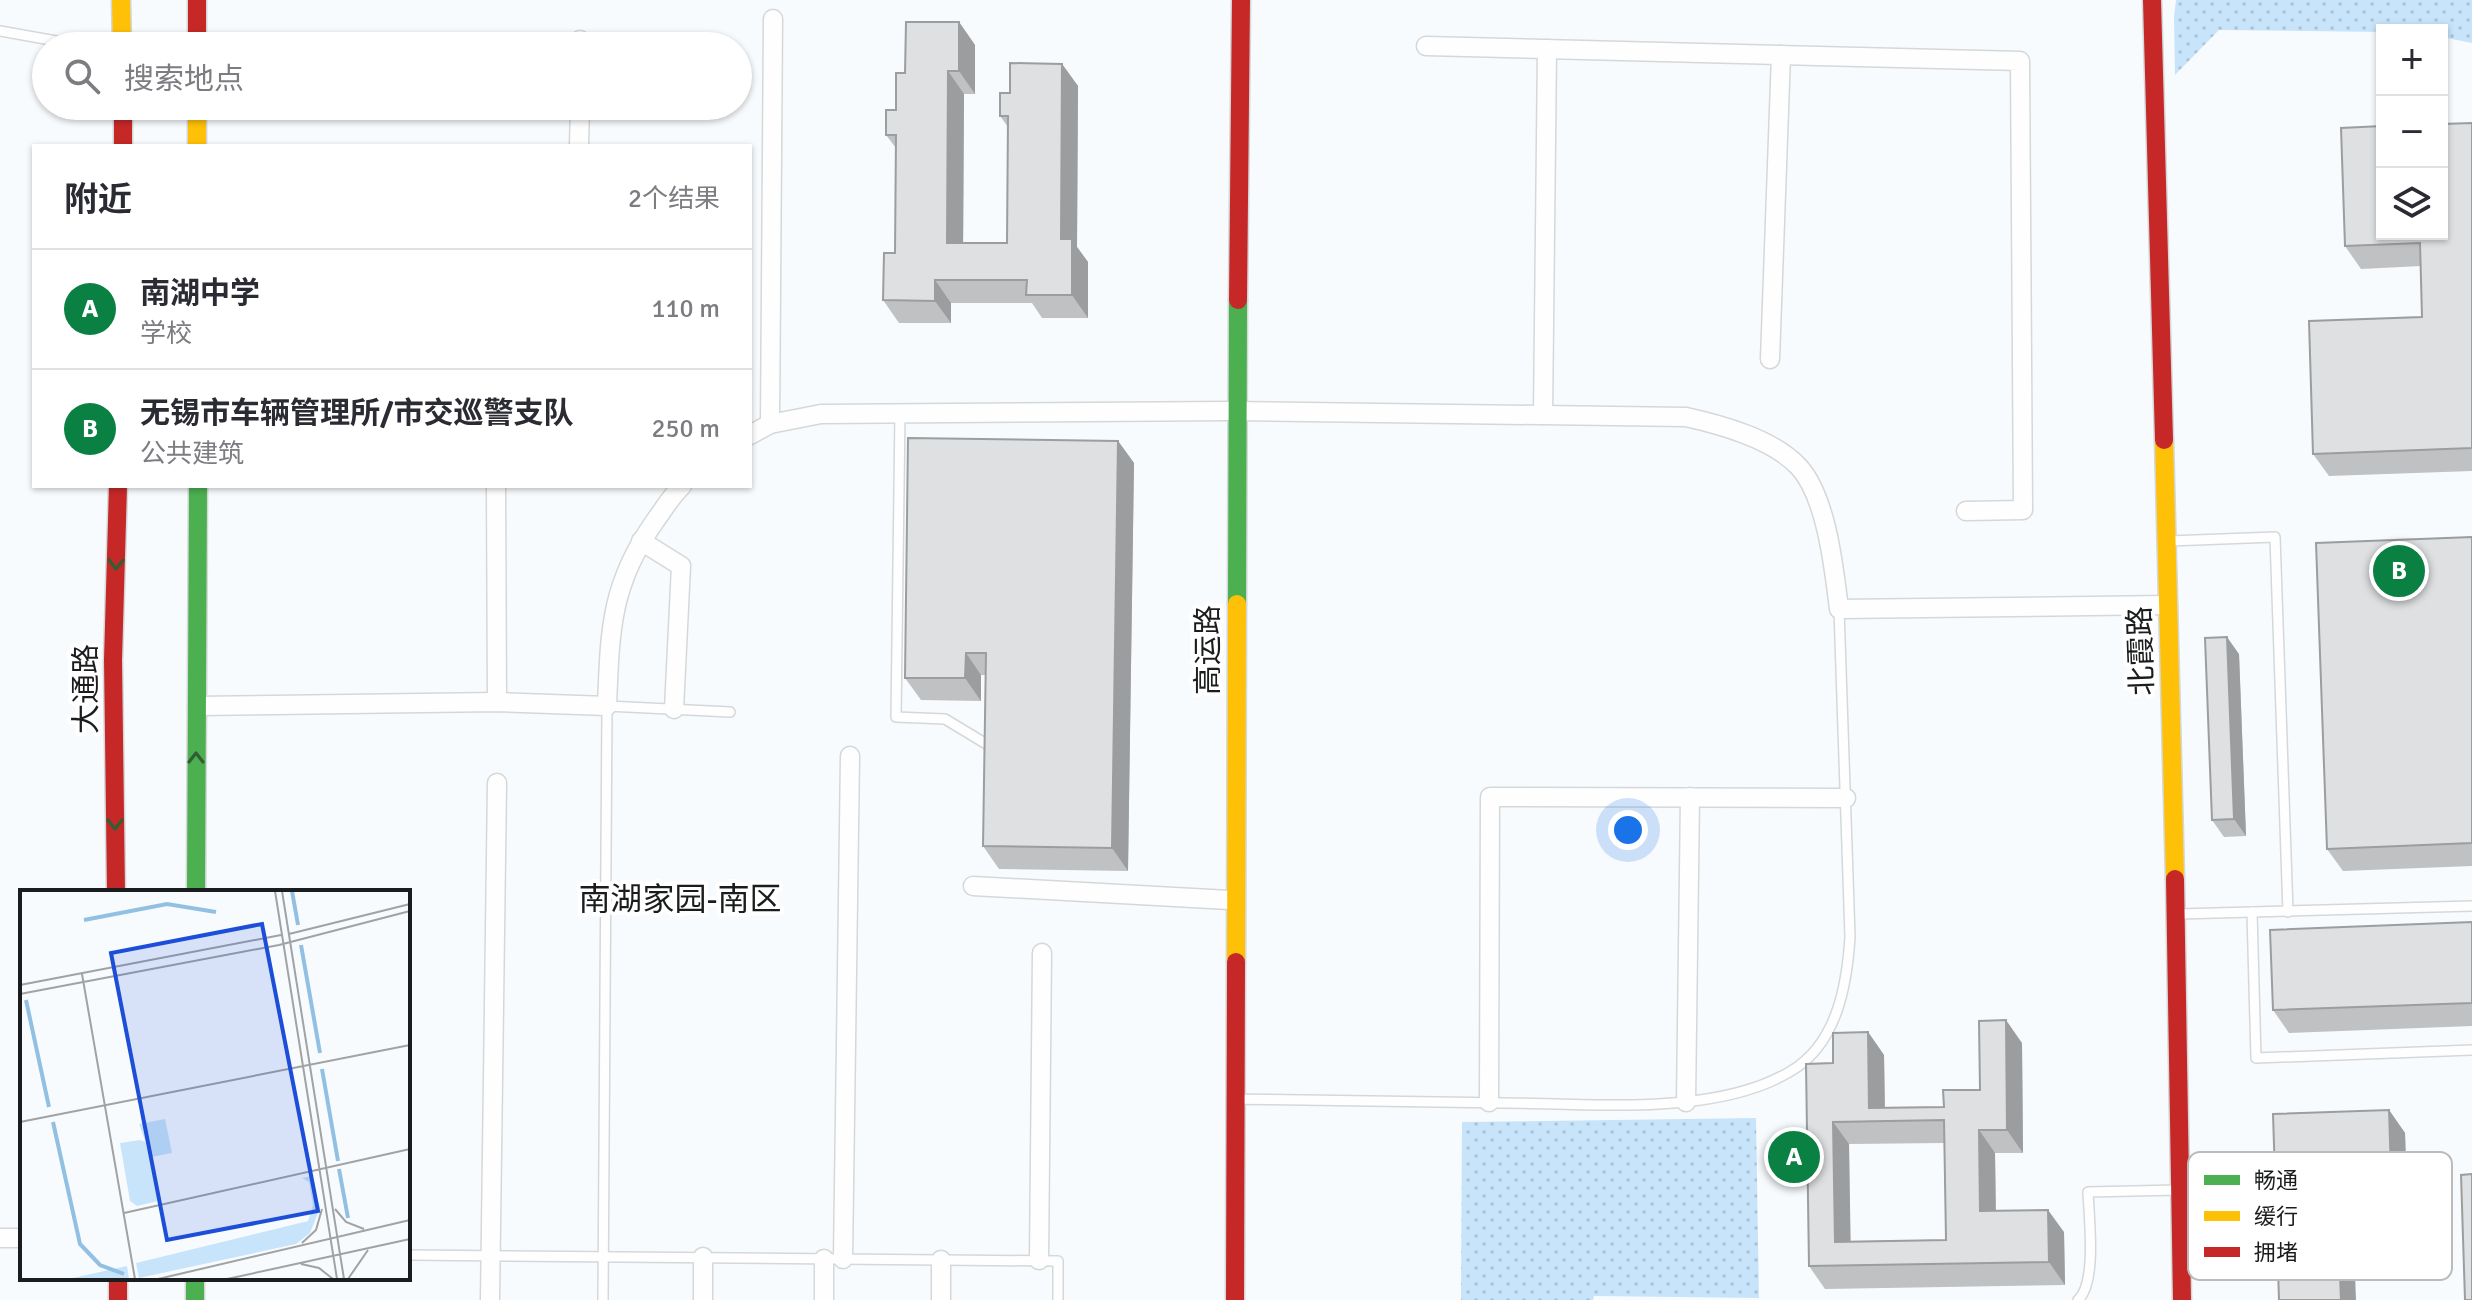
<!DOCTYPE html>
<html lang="zh">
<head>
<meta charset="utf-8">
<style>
	body { margin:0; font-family:Signika,"Noto Sans SC",sans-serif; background:#f2f2f3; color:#2b2b33 }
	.controls { position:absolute; right:24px; top:24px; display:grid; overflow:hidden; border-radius:0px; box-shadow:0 2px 6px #0004 }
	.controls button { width:72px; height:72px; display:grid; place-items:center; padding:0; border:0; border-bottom:2px solid #e1e1e2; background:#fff; color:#2b2b33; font:40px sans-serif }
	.you { position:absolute; left:1628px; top:830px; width:28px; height:28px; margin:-20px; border:6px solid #fff; border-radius:50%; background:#1a73e8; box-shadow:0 0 0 12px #1a73e833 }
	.badge { display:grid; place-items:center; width:52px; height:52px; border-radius:50%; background:#0b8043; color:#fff; font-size:26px; font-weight:700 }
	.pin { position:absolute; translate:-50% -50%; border:4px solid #fff; box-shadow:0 2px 8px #0006 }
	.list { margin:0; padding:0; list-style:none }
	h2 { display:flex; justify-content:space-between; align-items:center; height:104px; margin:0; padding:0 32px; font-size:34px }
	h2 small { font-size:26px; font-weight:400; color:#7c7c81 }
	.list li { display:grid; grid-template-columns:52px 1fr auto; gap:24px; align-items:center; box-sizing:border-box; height:120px; padding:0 32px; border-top:2px solid #e1e1e2 }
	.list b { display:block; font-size:30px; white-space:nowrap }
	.list p { margin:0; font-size:26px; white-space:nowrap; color:#7c7c81 }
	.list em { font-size:26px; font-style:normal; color:#7c7c81 }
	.icon { flex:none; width:44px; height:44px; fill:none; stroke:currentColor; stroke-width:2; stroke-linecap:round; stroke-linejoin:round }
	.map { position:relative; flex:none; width:2472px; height:1300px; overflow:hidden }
	.search { position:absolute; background:#fff; box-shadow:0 2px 6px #0004; left:32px; top:32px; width:720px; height:88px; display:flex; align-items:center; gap:20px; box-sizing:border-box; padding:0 28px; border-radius:44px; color:#7c7c81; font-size:30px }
	.panel { position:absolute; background:#fff; box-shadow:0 2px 6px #0004; left:32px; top:144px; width:720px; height:344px; border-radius:0px }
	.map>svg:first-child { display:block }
	.grass { fill:url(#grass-dots) }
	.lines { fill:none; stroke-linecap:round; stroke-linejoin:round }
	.lane-casing { stroke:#d5d8d9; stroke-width:12 }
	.street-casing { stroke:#d5d8d9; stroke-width:21 }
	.fast-casing { stroke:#d5d8d9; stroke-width:21 }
	.slow-casing { stroke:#d5d8d9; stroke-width:21 }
	.jam-casing { stroke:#d5d8d9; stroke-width:21 }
	.lane { stroke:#fefeff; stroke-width:9 }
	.street { stroke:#fefeff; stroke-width:18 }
	.fast { stroke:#4caf50; stroke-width:18 }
	.slow { stroke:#ffc107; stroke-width:18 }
	.jam { stroke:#c62828; stroke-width:18 }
	.wall { fill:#bfc1c2; fill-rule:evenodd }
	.shaded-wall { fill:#9b9d9e }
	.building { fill:#dee0e1; stroke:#9b9d9e; stroke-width:2; fill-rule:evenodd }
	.oneway { stroke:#315e34 }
	.labels { text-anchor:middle; stroke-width:8; stroke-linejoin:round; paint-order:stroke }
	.street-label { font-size:30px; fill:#1b1c1d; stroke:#fff }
	.neighbourhood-label { font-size:32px; fill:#1b1c1d; stroke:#fff }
	.inset-river { fill:none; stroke:#92c0e2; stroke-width:4 }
	.inset-road { fill:none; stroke:#a0a2a3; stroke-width:2 }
	.view { fill:#1d4ed8; fill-opacity:0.15; stroke:#1d4ed8; stroke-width:4 }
	.inset-edge { fill:none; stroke:#1b1c1d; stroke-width:4 }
	.key { fill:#fff; stroke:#bbb; stroke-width:2 }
	.key-label { font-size:22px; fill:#1b1c1d }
</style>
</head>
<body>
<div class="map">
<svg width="2472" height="1300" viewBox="0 0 2472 1300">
	<defs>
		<pattern id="grass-dots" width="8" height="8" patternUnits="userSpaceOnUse" patternTransform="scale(2)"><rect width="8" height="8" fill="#c8e4fa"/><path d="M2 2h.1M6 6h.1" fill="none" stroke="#abc3d6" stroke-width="1.8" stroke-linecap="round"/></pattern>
	</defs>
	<rect width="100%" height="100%" fill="#f8fbfd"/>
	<g class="grass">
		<path d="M2176,0h296v43l-30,-6v-7h-60v2l-163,-2 -44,45 -1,-58z"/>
		<path d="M1756,1118l3,180 -165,-2 -1,4h-132l1,-178z"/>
	</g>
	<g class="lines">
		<defs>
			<g id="lane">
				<path d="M0,31l84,15"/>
				<path d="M900,413l-4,304 49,2 43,26"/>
				<path d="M2169,541l106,-4 13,375"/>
				<path d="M2252,912l4,146 216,-8"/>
				<path d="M2179,914l293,-8"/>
				<path d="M1237,1099c89,2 178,3 268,4 86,0 211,14 286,-32 46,-27 56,-86 59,-134l-11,-328"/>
				<path d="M408,1255l650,6v39"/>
				<path d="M603,1300l4,-594 123,6"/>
				<path d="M2078,1300c19,-17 11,-82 10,-108l90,-2"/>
			</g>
			<g id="street">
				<path d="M580,46v-6"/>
				<path d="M1426,46l594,15 3,449 -57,1"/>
				<path d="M579,146l1,-40"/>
				<path d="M1770,359l11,-304"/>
				<path d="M1543,415l4,-366"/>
				<path d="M770,424l3,-405"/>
				<path d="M750,435l20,-11 51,-10 409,-3 456,6c36,8 87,22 113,50 28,31 35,102 40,142l329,-4"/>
				<path d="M496,486l1,216"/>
				<path d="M641,541l40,25 -7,143"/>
				<path d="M197,706l300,-4 110,4c3,-75 3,-121 48,-185 9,-12 16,-25 27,-35"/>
				<path d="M973,886l256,14"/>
				<path d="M1489,1102l1,-305 356,1"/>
				<path d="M1686,1102l4,-305"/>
				<path d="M0,1238h22"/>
				<path d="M843,1259l7,-503"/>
				<path d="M941,1260v40"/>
				<path d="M1039,1260l3,-307"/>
				<path d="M490,1300l7,-517"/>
				<path d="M703,1300v-43"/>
				<path d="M824,1300v-41"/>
			</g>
			<g id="fast">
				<path d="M1237,604l1,-304"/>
				<path d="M196,892l2,-406"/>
				<path d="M195,1278v22"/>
			</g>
			<g id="slow">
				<path d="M121,0l1,46"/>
				<path d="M197,106v40"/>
				<path d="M2164,440l11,439"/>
				<path d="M1236,962l1,-358"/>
			</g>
			<g id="jam">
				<path d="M197,0v46"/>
				<path d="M2152,0l12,440"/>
				<path d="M123,106v40"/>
				<path d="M1238,300l3,-300"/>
				<path d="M2175,879l7,421"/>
				<path d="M116,892l-3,-232 5,-174"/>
				<path d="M118,1278v22"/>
				<path d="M1235,1300l1,-338"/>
			</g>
		</defs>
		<use href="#lane" class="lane-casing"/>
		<use href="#street" class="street-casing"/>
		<use href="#fast" class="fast-casing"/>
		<use href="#slow" class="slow-casing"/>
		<use href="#jam" class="jam-casing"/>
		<use href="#lane" class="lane"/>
		<use href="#street" class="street"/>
		<use href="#fast" class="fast"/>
		<use href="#slow" class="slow"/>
		<use href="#jam" class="jam"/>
	</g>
	<g class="wall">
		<path d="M959,22l16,23v49h-11l-1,149h44l1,-116 -8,-11 10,-23 52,-29 16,22 -1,161 11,15v56h-46l-10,-15h-81v20h-52l-16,-23 12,-47 1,-105 -10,-13 10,-25 9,-37z"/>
		<path d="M2472,123v348l-143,5 -16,-22 109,-137 -1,-51 -60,3 -16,-23z"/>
		<path d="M1118,441l16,22 -6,408 -129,-2 -16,-23 3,-171h-5v26l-60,-1 -16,-22z"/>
		<path d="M2472,537v329l-129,5 -16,-22z"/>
		<path d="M2239,654l7,182 -22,1 -12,-17z"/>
		<path d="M2472,922v104l-183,7 -16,-23z"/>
		<path d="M1868,1032l16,23 1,53 59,-1 36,-17 42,-47 1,110h-28l1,58 68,21 1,53 -240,4 -16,-23 24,-203zM1945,1143l1,97 -96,1 -1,-97z"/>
		<path d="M2389,1110l16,23 2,63 -55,2 -79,-84z"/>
	</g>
	<g class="shaded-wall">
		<path d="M959,22l16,23v49l-16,-23z"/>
		<path d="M1062,64l16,22 -1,161 11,15v56l-16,-23 -11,-56z"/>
		<path d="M948,71l16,23 -1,172 -16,-23z"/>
		<path d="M935,280l16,23v20l-16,-22z"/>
		<path d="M1118,441l16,22 -6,408 -16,-23z"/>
		<path d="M2227,637l12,17 7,182 -12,-17z"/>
		<path d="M966,653l15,22v26l-16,-23z"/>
		<path d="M2006,1020l16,23 1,110 -16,-23z"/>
		<path d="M1868,1032l16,23 1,66 -16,-13z"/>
		<path d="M2389,1110l16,23 2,63 -16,-23z"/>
		<path d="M1833,1122l16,22 2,120 -16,-22z"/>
		<path d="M1979,1130l16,23 1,81 -16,-23z"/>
		<path d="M2336,1175l16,23 4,102h-15z"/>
		<path d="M2048,1210l16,22 1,53 -16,-23z"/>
	</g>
	<g class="building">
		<path d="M906,22h53v49h-11l-1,172h60l1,-127h-8v-23h10v-30l52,1 -1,175h11v56h-46l1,-15h-92v21l-52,-1 1,-47h11l1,-118h-10v-25h10v-37h9z"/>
		<path d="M2472,123v325l-159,6 -4,-133 113,-4 -2,-74 -75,3 -4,-118 41,-2v108h60v-110z"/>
		<path d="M908,438l210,3 -6,407 -129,-2 3,-193h-20l-1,25h-60z"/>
		<path d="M2472,537v306l-145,6 -11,-306z"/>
		<path d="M2227,637l7,182 -22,1 -7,-182z"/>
		<path d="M2472,922v81l-199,7 -3,-80z"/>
		<path d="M2006,1020l1,110h-28l1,81 68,-1 1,52 -240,4 -3,-202 27,-1v-30l35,-1 1,76 75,-1 -1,-17h37l-1,-69zM1944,1120l2,120 -111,2 -2,-120z"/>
		<path d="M2389,1110l2,63 -55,2 5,125h-62l-6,-186z"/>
		<path d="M2472,1174v126h-7l-4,-125z"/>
	</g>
	<defs><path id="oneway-chevron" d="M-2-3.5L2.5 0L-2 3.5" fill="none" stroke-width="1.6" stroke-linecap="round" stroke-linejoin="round" transform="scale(2)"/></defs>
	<g class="oneway">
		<use href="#oneway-chevron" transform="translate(116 564) rotate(92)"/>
		<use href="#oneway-chevron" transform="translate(196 758) rotate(-90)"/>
		<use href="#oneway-chevron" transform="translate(115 824) rotate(90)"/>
	</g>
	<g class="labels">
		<g class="street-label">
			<text transform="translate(1208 650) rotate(-90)" y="10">高运路</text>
			<text transform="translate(2141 651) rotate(-92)" y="10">北霞路</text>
			<text transform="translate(86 689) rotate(-90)" y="10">大通路</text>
		</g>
		<g class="neighbourhood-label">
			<text x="680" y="910">南湖家园-南区</text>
		</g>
	</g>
	<g transform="translate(20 890)">
		<rect width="390" height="390" fill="#f8fbfd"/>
		<path d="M145,229l7,34 -21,4 -12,-33zM291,286l9,32 -10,25 -14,11 -157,34 -3,-15 172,-42 5,-16 -4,-23 -7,-4zM107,376l2,13h-61z" fill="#c8e4fa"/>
		<path d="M120,250l6,2 12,59 -21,5 -7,-5 -10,-58z" fill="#c8e4fa"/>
		<path class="inset-river" d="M272,1l6,34M64,30l83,-16 49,8M281,55l19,108M6,110l23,107M302,179l16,92M33,232l27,122 20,21 24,9M319,279l9,49"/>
		<path class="inset-road" d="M255,1l62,388M262,1l62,388M269,44l121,-30M62,84l53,305M0,95l261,-50M0,104l259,-49 131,-34M0,232l390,-77M315,319l11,13 18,7M104,323l286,-64M282,353l14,-13 6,-21M281,374l18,4 14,11M138,389l252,-59M207,389l183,-40M328,389l20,-29"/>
		<path class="view" d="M242,34l56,287 -151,29 -56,-287z"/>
		<rect width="390" height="390" class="inset-edge"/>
	</g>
	<rect x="2188" y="1152" width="264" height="128" rx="12" class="key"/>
	<rect x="2204" y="1175" width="36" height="10" fill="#4caf50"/>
	<rect x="2204" y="1211" width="36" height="10" fill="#ffc107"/>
	<rect x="2204" y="1247" width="36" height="10" fill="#c62828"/>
	<g class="key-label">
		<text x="2254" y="1188">畅通</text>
		<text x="2254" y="1224">缓行</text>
		<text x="2254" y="1260">拥堵</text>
	</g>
</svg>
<div class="controls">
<button>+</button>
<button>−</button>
<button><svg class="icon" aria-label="layers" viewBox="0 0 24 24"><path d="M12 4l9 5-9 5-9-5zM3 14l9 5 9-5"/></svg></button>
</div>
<div class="you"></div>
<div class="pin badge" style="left:1794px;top:1157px">A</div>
<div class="pin badge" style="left:2399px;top:571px">B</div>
<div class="search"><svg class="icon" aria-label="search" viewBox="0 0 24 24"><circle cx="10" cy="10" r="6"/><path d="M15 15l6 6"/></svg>搜索地点</div>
<section class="panel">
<h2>附近<small>2个结果</small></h2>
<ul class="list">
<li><span class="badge">A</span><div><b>南湖中学</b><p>学校</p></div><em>110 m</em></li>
<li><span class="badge">B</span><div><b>无锡市车辆管理所/市交巡警支队</b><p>公共建筑</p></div><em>250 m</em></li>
</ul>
</section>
</div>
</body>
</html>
